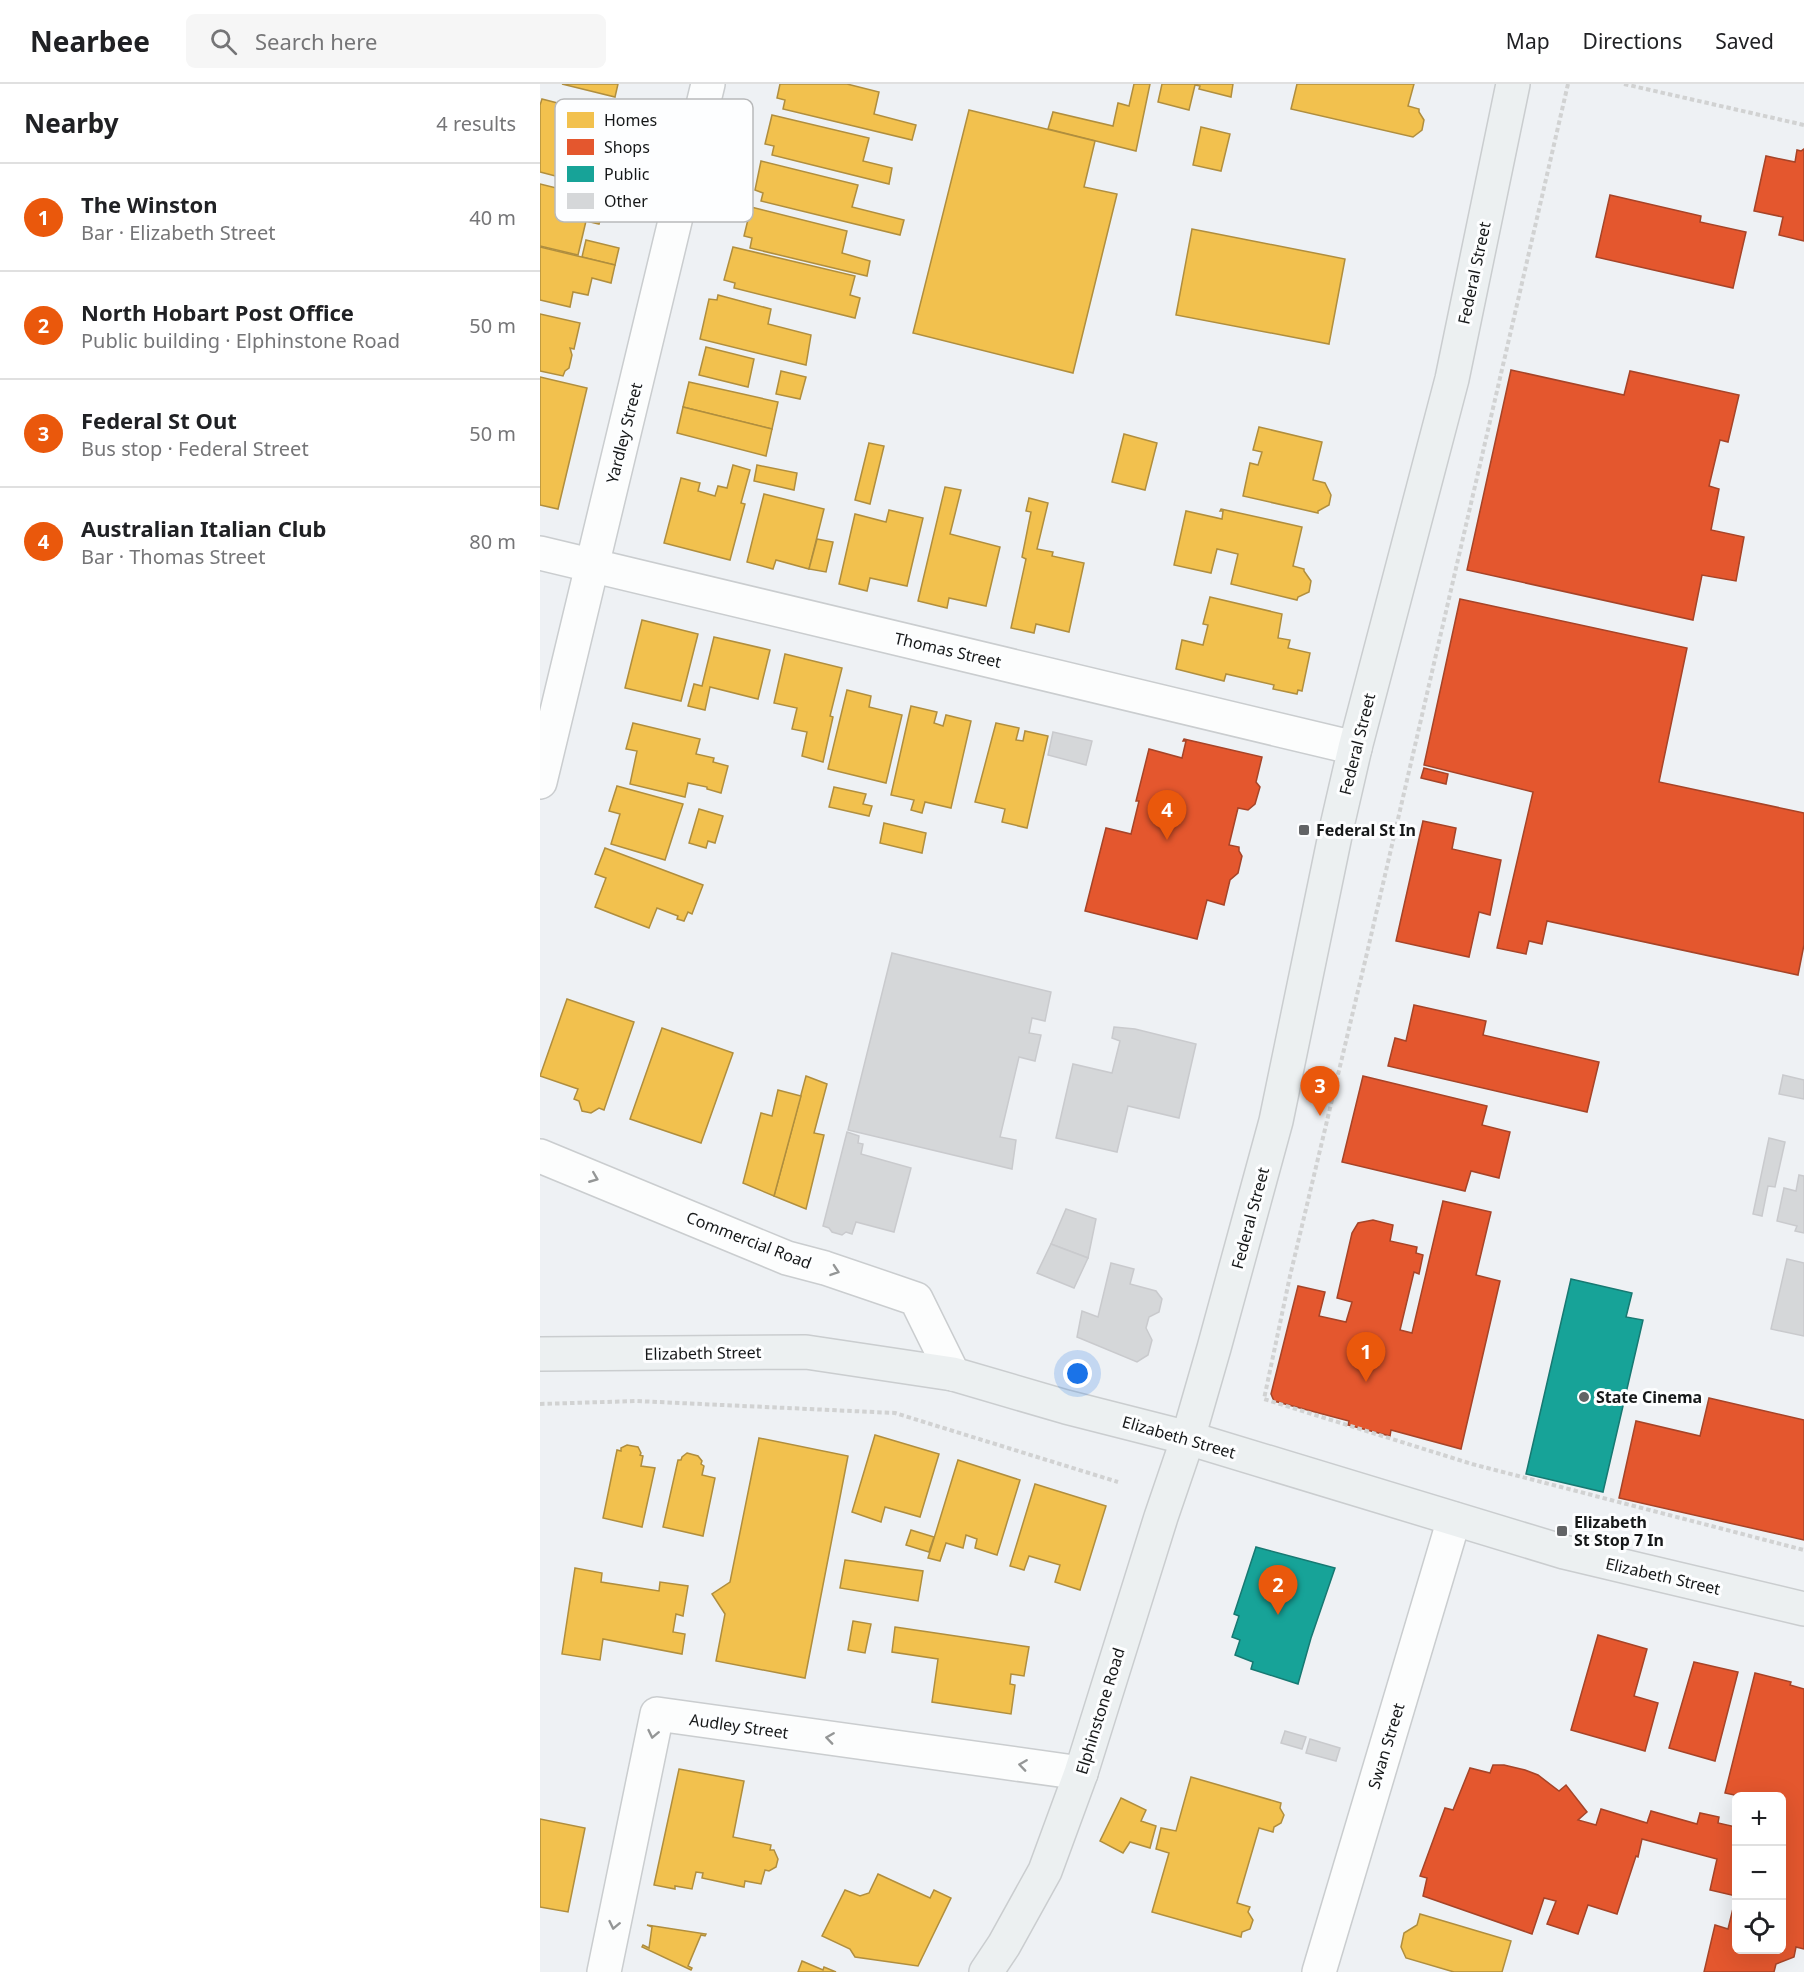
<!DOCTYPE html>
<html lang="en">
<head>
<meta charset="utf-8">
<style>
	body { margin:0; font-family:"Noto Sans",sans-serif; background:#f6f6f6; color:#202124 }
	.controls { position:absolute; right:18px; bottom:18px; display:grid; overflow:hidden; border-radius:9px; box-shadow:0 6px 24px #0002 }
	.controls button { width:54px; height:54px; display:grid; place-items:center; padding:0; border:0; border-bottom:2px solid #e0e0e0; background:#fff; color:#202124; font:30px sans-serif }
	.you { position:absolute; left:538px; top:1290px; width:21px; height:21px; margin:-15px; border:4px solid #fff; border-radius:50%; background:#1a73e8; box-shadow:0 0 0 9px #1a73e833 }
	.badge { display:grid; place-items:center; width:39px; height:39px; border-radius:50%; background:#ea580c; color:#fff; font-size:20px; font-weight:700 }
	.pin { position:absolute; translate:-50% -50px; filter:drop-shadow(0 2px 3px #0008) }
	.pin::after { content:''; position:absolute; top:32px; width:21px; height:18px; background:inherit; clip-path:polygon(0 0,100% 0,50% 100%) }
	.list { margin:0; padding:0; list-style:none }
	h2 { display:flex; justify-content:space-between; align-items:center; height:78px; margin:0; padding:0 24px; font-size:26px }
	h2 small { font-size:20px; font-weight:400; color:#757577 }
	.list li { display:grid; grid-template-columns:39px 1fr auto; gap:18px; align-items:center; box-sizing:border-box; height:108px; padding:0 24px; border-top:2px solid #e0e0e0 }
	.list b { display:block; font-size:22px; white-space:nowrap }
	.list p { margin:0; font-size:20px; white-space:nowrap; color:#757577 }
	.list em { font-size:20px; font-style:normal; color:#757577 }
	.icon { flex:none; width:33px; height:33px; fill:none; stroke:currentColor; stroke-width:2; stroke-linecap:round; stroke-linejoin:round }
	.map { position:relative; flex:none; width:1264px; height:1888px; overflow:hidden }
	header { display:flex; align-items:center; gap:36px; box-sizing:border-box; height:84px; padding:0 30px; background:#fff; border-bottom:2px solid #e0e0e0 }
	header strong { font-size:28px }
	nav { display:flex; gap:33px; margin-inline-start:auto; font-size:21px }
	.search { width:420px; height:54px; background:#f6f6f6; display:flex; align-items:center; gap:15px; box-sizing:border-box; padding:0 21px; border-radius:9px; color:#757577; font-size:22px }
	main { display:flex }
	aside { flex:1; background:#fff }
	.map>svg:first-child { display:block }
	.homes { fill:#f2c14e; stroke:#b08e3e; stroke-width:1.5 }
	.shops { fill:#e4572e; stroke:#a64428; stroke-width:1.5 }
	.public { fill:#17a398; stroke:#177972; stroke-width:1.5 }
	.building { fill:#d5d7d9; stroke:#c9cacd; stroke-width:1.5 }
	.lines { fill:none; stroke-linecap:round; stroke-linejoin:round }
	.street-casing { stroke:#cacdcf; stroke-width:36 }
	.secondary-casing { stroke:#cacdcf; stroke-width:36 }
	.path { stroke:#d1d2d2; stroke-width:4; stroke-dasharray:4.5 3; stroke-linecap:butt }
	.street { stroke:#fcfdfd; stroke-width:33 }
	.secondary { stroke:#ecf0f1; stroke-width:33 }
	.oneway { stroke:#949696 }
	.poi-dot { fill:#626466; stroke:#fdfeff; stroke-width:2 }
	.labels { text-anchor:middle; stroke-width:6; stroke-linejoin:round; paint-order:stroke }
	.street-label { font-size:16px; fill:#161819; stroke:#fdfeff }
	.poi-label { font-size:16px; font-weight:bold; fill:#161819; stroke:#fdfeff; text-anchor:start }
	.key { fill:#fdfeff; stroke:#b8b9ba; stroke-width:1.5 }
	.key-label { font-size:16px; fill:#161819 }
</style>
</head>
<body>
<header>
<strong>Nearbee</strong>
<div class="search"><svg class="icon" aria-label="search" viewBox="0 0 24 24"><circle cx="10" cy="10" r="6"/><path d="M15 15l6 6"/></svg>Search here</div>
<nav><a>Map</a><a>Directions</a><a>Saved</a></nav>
</header>
<main>
<aside>
<h2>Nearby<small>4 results</small></h2>
<ul class="list">
<li><span class="badge">1</span><div><b>The Winston</b><p>Bar · Elizabeth Street</p></div><em>40 m</em></li>
<li><span class="badge">2</span><div><b>North Hobart Post Office</b><p>Public building · Elphinstone Road</p></div><em>50 m</em></li>
<li><span class="badge">3</span><div><b>Federal St Out</b><p>Bus stop · Federal Street</p></div><em>50 m</em></li>
<li><span class="badge">4</span><div><b>Australian Italian Club</b><p>Bar · Thomas Street</p></div><em>80 m</em></li>
</ul>
</aside>
<div class="map">
<svg width="1264" height="1888" viewBox="0 0 1264 1888">
	<rect width="100%" height="100%" fill="#eef1f4"/>
	<g class="homes">
		<path d="M22,0h56l-3,13z"/>
		<path d="M240,0h67l32,8 -5,22 42,11 -4,15 -129,-31 2,-9 -8,-2z"/>
		<path d="M594,0h16l-14,67 -88,-22 5,-17 60,14 5,-23 11,3z"/>
		<path d="M622,0h71l-2,13 -32,-8 1,-3 -5,-1 -6,25 -31,-8z"/>
		<path d="M757,0h117l-6,22 11,3v3l5,8 -2,10 -9,7 -122,-28z"/>
		<path d="M2,15l82,21v4l4,6 -2,10 -8,4 -2,4 -12,-3 -10,41 -54,-14v-67z"/>
		<path d="M429,26l126,31 -11,46 33,7 -44,179 -160,-40z"/>
		<path d="M232,31l97,23 -6,23 29,7 -3,16 -117,-29 2,-9 -9,-2z"/>
		<path d="M661,43l29,7 -9,37 -28,-6z"/>
		<path d="M221,77l97,24 -6,22 52,13 -4,15 -139,-34 2,-8 -8,-3z"/>
		<path d="M0,100l65,16 -1,4 5,5 -2,9 -7,3 -1,3 -13,-3 -8,34 -38,-9z"/>
		<path d="M211,123l96,24 -5,22 28,8 -3,15 -117,-28 2,-10 -8,-2z"/>
		<path d="M652,145l153,30 -16,85 -153,-29z"/>
		<path d="M46,156l33,8 -4,17 -33,-8z"/>
		<path d="M0,163l75,18 -4,18 -19,-5 -4,17 -15,-3 -3,15 -30,-7z"/>
		<path d="M193,163l122,29 -5,19 10,3 -5,20 -121,-30 1,-5 -11,-3z"/>
		<path d="M178,211l53,14 -3,15 43,11 -5,30 -106,-26 9,-40 8,1z"/>
		<path d="M0,230l40,9 -6,26 -4,-1 2,7 -3,13 -4,3 -2,5 -23,-5z"/>
		<path d="M166,263l48,12 -6,28 -49,-12z"/>
		<path d="M241,287l25,6 -6,22 -24,-5z"/>
		<path d="M0,293l47,11 -29,121 -18,-4z"/>
		<path d="M149,298l89,20 -6,27 -89,-22z"/>
		<path d="M143,323l89,22 -6,27 -89,-23z"/>
		<path d="M719,343l63,15 -9,38 12,3 6,12 -2,10 -11,6v2l-75,-17 7,-33 8,2 4,-13 -9,-2z"/>
		<path d="M584,350l33,9 -12,47 -33,-8z"/>
		<path d="M329,359l15,3 -14,58 -15,-4z"/>
		<path d="M193,381l17,5 -9,33 4,1 -15,56 -66,-17 17,-65 19,5 -2,8 17,5 3,-10 9,2z"/>
		<path d="M217,381l40,8 -3,17 -40,-9z"/>
		<path d="M405,403l16,3 -11,44 50,13 -14,59 -37,-8 -2,10 -29,-7z"/>
		<path d="M224,410l60,15 -15,60 -33,-9 -3,9 -26,-7z"/>
		<path d="M489,414l19,5 -11,46 16,3 -1,4 32,7 -15,69 -33,-8 -2,9 -23,-5 15,-69 -4,-2 9,-45 -5,-1z"/>
		<path d="M681,425l81,18 -9,39 11,3v2l7,10 -2,11 -11,5 -1,3 -66,-16 7,-30 -21,-5 -6,24 -37,-8 12,-54 36,8 1,-8h-3z"/>
		<path d="M349,426l34,8 -16,68 -37,-8 -3,13 -28,-7 16,-70 31,8z"/>
		<path d="M277,455l16,3 -7,30 -17,-3z"/>
		<path d="M670,513l72,17 -4,24 12,2 -2,8 22,5 -8,38 -4,-1 -1,4 -24,-5 1,-4 -48,-11 -2,7 -48,-12 6,-29 21,5 5,-20 -5,-1z"/>
		<path d="M102,536l56,14 -17,67 -56,-13z"/>
		<path d="M174,553l56,13 -12,49 -48,-12 -5,23 -17,-4 6,-22 8,2z"/>
		<path d="M245,570l57,14 -12,48 3,1 -10,45 -21,-6 5,-24 -15,-3 5,-21 -23,-5z"/>
		<path d="M307,606l24,6 -2,11 33,8 -16,68 -58,-14z"/>
		<path d="M371,622l26,6 -3,11 9,3 3,-11 25,6 -20,87 -26,-6 -3,11 -11,-3 3,-10 -23,-5z"/>
		<path d="M93,639l67,16 -4,15 18,4 -1,4 15,4 -7,27 -14,-4v-2l-19,-4 -3,14 -55,-13 7,-33 -11,-2z"/>
		<path d="M456,639l23,5 -3,12 7,1 2,-10 23,5 -21,92 -25,-6 3,-13 -30,-7z"/>
		<path d="M77,702l66,18 -18,56 -54,-16 9,-30 -11,-3z"/>
		<path d="M294,703l32,7 -3,10 9,2 -3,10 -40,-9z"/>
		<path d="M159,725l24,7 -8,27 -7,-2 -2,7 -17,-5z"/>
		<path d="M344,739l42,10 -4,20 -42,-10z"/>
		<path d="M65,764l98,37 -11,29 -4,-2 -4,9 -7,-2 1,-3 -21,-8 -8,20 -54,-21 11,-29 -11,-4z"/>
		<path d="M27,915l67,23 -30,88 -5,-2 -8,5 -9,-2 -3,-10 -5,-2 4,-10 -38,-13z"/>
		<path d="M122,944l71,25 -32,90 -71,-24z"/>
		<path d="M266,992l21,8 -13,49 10,2 -18,74 -32,-13z"/>
		<path d="M238,1006l23,6 -27,100 -31,-13 18,-70 11,3z"/>
		<path d="M335,1351l64,19 -19,63 -35,-10 -4,15 -29,-10z"/>
		<path d="M219,1354l89,18 -43,222 -89,-17 9,-47 -13,-20 18,-12z"/>
		<path d="M87,1361l11,2 3,6 -1,2 3,1 -2,10 14,2 -13,59 -39,-9 14,-68 4,1v-3z"/>
		<path d="M147,1369l11,3 4,5 -1,3 3,2 -2,9 13,3 -12,58 -40,-9 15,-67h3l1,-3z"/>
		<path d="M418,1376l62,20 -23,75 -22,-7 2,-9 -11,-4 -3,13 -17,-5 -6,18 -12,-3z"/>
		<path d="M495,1400l71,22 -26,84 -25,-8 5,-17 -31,-9 -5,14 -14,-4z"/>
		<path d="M371,1446l23,7 -5,15 -23,-7z"/>
		<path d="M305,1476l78,11 -5,30 -78,-13z"/>
		<path d="M35,1484l27,5 -1,9 58,9 1,-9 28,4 -5,30 -7,-2 -3,18 12,2 -3,20 -79,-15 -3,21 -38,-6z"/>
		<path d="M313,1537l18,3 -6,29 -17,-3z"/>
		<path d="M355,1543l134,20 -5,29 -13,-2 -1,10 5,1 -4,29 -79,-12 6,-43 -46,-7z"/>
		<path d="M139,1685l65,12 -11,56 38,8 -1,5h4l4,9 -2,8 -7,4 -4,-1 -4,14 -16,-3 -1,6 -42,-9 1,-5 -7,-1 -4,17 -17,-3v3l-21,-4z"/>
		<path d="M651,1693l90,26 -1,5 4,7 -3,8 -7,4 -1,5 -14,-4 -22,75 13,4 -2,5 5,8 -3,9 -8,3 -1,5 -89,-25 17,-59 -13,-4 5,-21 15,3z"/>
		<path d="M581,1714l25,12 -5,11 15,5 -6,22 -20,-6 -7,11 -23,-12z"/>
		<path d="M0,1735l45,9 -17,84 -28,-5z"/>
		<path d="M338,1790l52,24 4,-8 17,8 -33,68 -63,-9 -5,-8 -28,-13 23,-46 15,6 9,-3z"/>
		<path d="M880,1830l91,27 -9,31h-48l-48,-14 -5,-11 3,-14 13,-8z"/>
		<path d="M107,1841l59,9 -1,2 -4,-1 -13,31 4,2 -1,2 -49,-23 1,-2 6,3 3,-21z"/>
		<path d="M262,1877l21,9 1,-3 12,5h-38z"/>
	</g>
	<g class="shops">
		<path d="M1264,65v92l-25,-6 4,-18 -29,-6 12,-55 29,6 2,-12 4,1z"/>
		<path d="M1070,111l91,21 -1,6 46,10 -13,56 -137,-31z"/>
		<path d="M971,286l113,25 6,-24 109,24 -11,47 -8,-2 -11,46 10,3 -8,41 33,7 -8,44 -34,-6 -9,45 -226,-50z"/>
		<path d="M920,515l227,49 -28,134 145,31v132l-6,30 -251,-54 -5,23 -13,-3 -3,13 -29,-6 36,-156 -109,-27z"/>
		<path d="M644,655l78,18 -6,25 4,5 -5,17 -7,6 -10,-2 -9,37 10,2v4l3,5 -4,17 -8,7 -6,25 -17,-5 -10,39 -112,-28 21,-83 25,6 8,-33h-3l13,-52 33,9 4,-17h-3z"/>
		<path d="M884,684l24,6 -2,10 -25,-6z"/>
		<path d="M883,737l33,7 -4,21 49,11 -11,55 -11,-3 -10,45 -73,-16z"/>
		<path d="M874,921l72,16 -3,14 116,27 -12,50 -199,-46 7,-28 11,3z"/>
		<path d="M823,992l124,30 -5,19 28,7 -11,46 -28,-7 -6,20 -123,-29z"/>
		<path d="M903,1117l48,11 -15,63 24,6 -39,168 -70,-19 -1,6 -42,-11 1,-4 -75,-20 -3,-7 27,-108 27,6 -6,24 27,6 6,-20 -15,-4 15,-65 6,-10 15,-3 20,5 -3,16 27,6 -1,6 7,2 -4,19 -5,-2 -14,58 12,3z"/>
		<path d="M1169,1314l95,22v120l-185,-42 17,-77 64,15z"/>
		<path d="M1058,1551l49,14 -13,47 24,7 -13,48 -74,-21z"/>
		<path d="M1154,1578l44,10 -23,89 -46,-13z"/>
		<path d="M1215,1589l36,9 -1,3 14,4v260l-8,-2 -2,10 -18,7 -2,8h-70l11,-47 13,4 8,-33 -26,-6 7,-31 -75,-20 -4,18 -2,-1 -19,58 -29,-9 -10,29 -31,-10 9,-23 -12,-3 -12,36 -109,-38 4,-18 -7,-2 25,-68 8,2 17,-42 20,5 3,-8h11l21,5 13,5 21,16 7,-6 21,27 -9,8 18,5 5,-16 46,14 4,-12 46,13 3,-11 19,4 -1,6 18,4v123h46v-154h-43l-14,-3z"/>
	</g>
	<g class="public">
		<path d="M1031,1195l61,14 -6,24 17,3 -40,172 -77,-18z"/>
		<path d="M716,1463l79,21 -24,70 -13,46 -47,-15 2,-7 -18,-7 5,-15 -8,-3 7,-21 -5,-2z"/>
	</g>
	<g class="building">
		<path d="M513,648l39,9 -6,24 -38,-10z"/>
		<path d="M352,869l159,39 -6,29 -13,-3 -3,15 12,2 -6,26 -16,-4 -19,80 16,3 -4,29 -164,-39z"/>
		<path d="M574,943l21,2 61,15 -17,74 -51,-12 -11,46 -61,-14 17,-74 39,9 8,-32 -8,-3z"/>
		<path d="M1243,991l21,5v19l-25,-5z"/>
		<path d="M307,1048l12,4 -1,7 5,1 -2,10 50,14 -17,64 -38,-10 -4,12 -6,-2 -4,3 -10,-3 -3,-4 -6,-2z"/>
		<path d="M1229,1054l16,4 -10,45 -7,-1 -6,30 -9,-2z"/>
		<path d="M1259,1091l5,1v57l-9,-2 2,-5 -20,-5 7,-33 12,3z"/>
		<path d="M526,1125l30,10 -8,39 -37,-14z"/>
		<path d="M511,1160l37,14 -14,30 -37,-15z"/>
		<path d="M1247,1175l17,4v73l-33,-7z"/>
		<path d="M571,1179l23,6 -4,15 26,7 6,8 -3,13 -10,5 -3,11 6,12 -4,15 -11,7 -60,-25 5,-26 16,6z"/>
		<path d="M745,1647l21,6 -4,12 -21,-6z"/>
		<path d="M770,1655l30,9 -4,13 -30,-8z"/>
	</g>
	<g class="lines">
		<defs>
			<g id="street">
				<path d="M0,469l815,195"/>
				<path d="M0,698l168,-698"/>
				<path d="M0,1072l247,102 38,10 91,31 37,75"/>
				<path d="M64,1888l53,-258 424,59"/>
				<path d="M779,1888l135,-453"/>
			</g>
			<g id="secondary">
				<path d="M0,1270l266,-2 147,22 113,33 122,31 376,114 240,57"/>
				<path d="M446,1888l18,-27 41,-74 36,-98 80,-256 27,-79 26,-90 62,-227 61,-295 18,-78 97,-369 61,-295"/>
			</g>
		</defs>
		<use href="#street" class="street-casing"/>
		<use href="#secondary" class="secondary-casing"/>
		<g class="path">
			<path d="M1028,0l-201,869 -77,323 -26,123 208,65 332,86"/>
			<path d="M1084,0l180,41"/>
			<path d="M0,1320l96,-3 259,12 223,69"/>
		</g>
		<use href="#street" class="street"/>
		<use href="#secondary" class="secondary"/>
	</g>
	<defs><path id="oneway-chevron" d="M-2-3.5L2.5 0L-2 3.5" fill="none" stroke-width="1.6" stroke-linecap="round" stroke-linejoin="round" transform="scale(1.5)"/></defs>
	<g class="oneway">
		<use href="#oneway-chevron" transform="translate(54 1094) rotate(22)"/>
		<use href="#oneway-chevron" transform="translate(295 1187) rotate(19)"/>
		<use href="#oneway-chevron" transform="translate(113 1650) rotate(102)"/>
		<use href="#oneway-chevron" transform="translate(290 1654) rotate(-172)"/>
		<use href="#oneway-chevron" transform="translate(483 1681) rotate(-172)"/>
		<use href="#oneway-chevron" transform="translate(74 1841) rotate(102)"/>
	</g>
	<g class="poi-dot">
		<rect x="758" y="740" width="12" height="12" rx="3"/>
		<circle cx="1044" cy="1313" r="6"/>
		<rect x="1016" y="1441" width="12" height="12" rx="3"/>
	</g>
	<g class="labels">
		<g class="street-label">
			<text transform="translate(934 189) rotate(-78)" y="6">Federal Street</text>
			<text transform="translate(84 349) rotate(-76)" y="6">Yardley Street</text>
			<text transform="translate(408 566) rotate(13)" y="6">Thomas Street</text>
			<text transform="translate(817 660) rotate(-76)" y="6">Federal Street</text>
			<text transform="translate(710 1134) rotate(-75)" y="6">Federal Street</text>
			<text transform="translate(209 1156) rotate(21)" y="6">Commercial Road</text>
			<text transform="translate(163 1269) rotate(-1)" y="6">Elizabeth Street</text>
			<text transform="translate(639 1353) rotate(16)" y="6">Elizabeth Street</text>
			<text transform="translate(1123 1492) rotate(13)" y="6">Elizabeth Street</text>
			<text transform="translate(560 1627) rotate(-73)" y="6">Elphinstone Road</text>
			<text transform="translate(199 1642) rotate(8)" y="6">Audley Street</text>
			<text transform="translate(846 1662) rotate(-73)" y="6">Swan Street</text>
		</g>
		<g class="poi-label">
			<text x="776" y="752">Federal St In</text>
			<text x="1056" y="1319">State Cinema</text>
			<text x="1034" y="1444">Elizabeth<tspan x="1034" dy="18">St Stop 7 In</tspan></text>
		</g>
	</g>
	<rect x="15" y="15" width="198" height="123" rx="9" class="key"/>
	<rect x="27" y="28" width="27" height="16" fill="#f2c14e"/>
	<rect x="27" y="55" width="27" height="16" fill="#e4572e"/>
	<rect x="27" y="82" width="27" height="16" fill="#17a398"/>
	<rect x="27" y="109" width="27" height="16" fill="#d5d7d9"/>
	<g class="key-label">
		<text x="64" y="42">Homes</text>
		<text x="64" y="69">Shops</text>
		<text x="64" y="96">Public</text>
		<text x="64" y="123">Other</text>
	</g>
</svg>
<div class="controls">
<button>+</button>
<button>−</button>
<button><svg class="icon" aria-label="locate" viewBox="0 0 24 24"><circle cx="12" cy="12" r="6"/><path d="M12 2v4M12 18v4M2 12h4M18 12h4"/></svg></button>
</div>
<div class="you"></div>
<div class="pin badge" style="left:826px;top:1298px">1</div>
<div class="pin badge" style="left:738px;top:1531px">2</div>
<div class="pin badge" style="left:780px;top:1032px">3</div>
<div class="pin badge" style="left:627px;top:756px">4</div>
</div>
</main>
</body>
</html>
